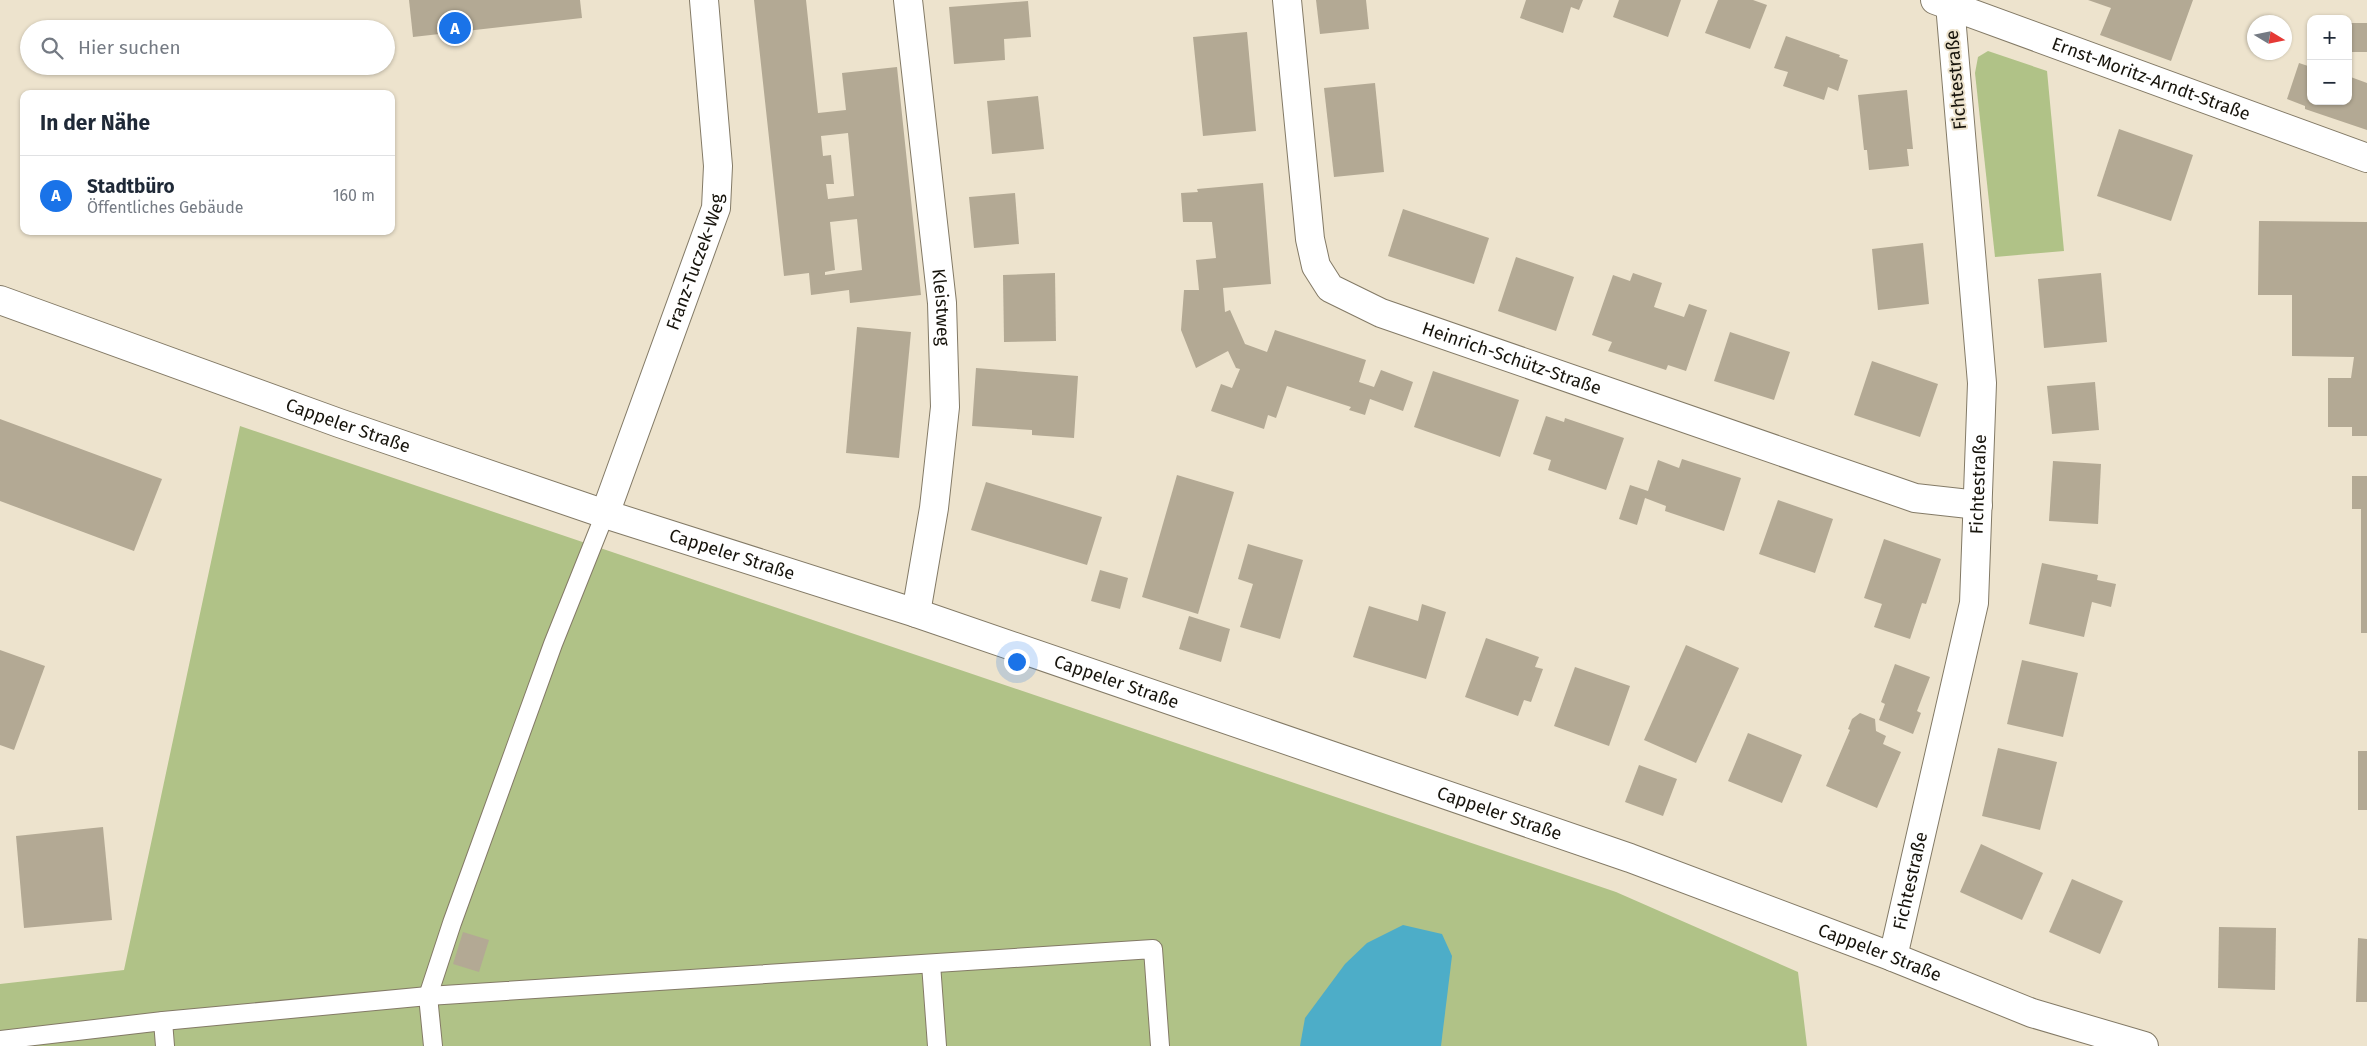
<!DOCTYPE html>
<html lang="de">
<head>
<meta charset="utf-8">
<style>
	body { margin:0; font-family:"Fira Sans",sans-serif; background:#f6f6f7; color:#1f2937 }
	.controls { position:absolute; right:15px; top:15px; display:grid; overflow:hidden; border-radius:10px; box-shadow:0 1px 4px #0004 }
	.controls button { width:45px; height:45px; display:grid; place-items:center; padding:0; border:0; border-bottom:1px solid #e0e1e3; background:#fff; color:#1f2937; font:25px sans-serif }
	.compass { position:absolute; left:2247px; top:15px; width:45px; height:45px; border-radius:50%; background:#fff; box-shadow:0 1px 4px #0004; rotate:100deg }
	.you { position:absolute; left:1016px; top:661px; width:18px; height:18px; margin:-12px; border:4px solid #fff; border-radius:50%; background:#1a73e8; box-shadow:0 0 0 8px #1a73e833 }
	.badge { display:grid; place-items:center; width:32px; height:32px; border-radius:50%; background:#1a73e8; color:#fff; font-size:16px; font-weight:700 }
	.pin { position:absolute; translate:-50% -50%; border:2px solid #fff; box-shadow:0 1px 5px #0006 }
	.list { margin:0; padding:0; list-style:none }
	h2 { display:flex; justify-content:space-between; align-items:center; height:65px; margin:0; padding:0 20px; font-size:21px }
	h2 small { font-size:16px; font-weight:400; color:#747a83 }
	.list li { display:grid; grid-template-columns:32px 1fr auto; gap:15px; align-items:center; box-sizing:border-box; height:80px; padding:0 20px; border-top:1px solid #e0e1e3 }
	.list b { display:block; font-size:19px; white-space:nowrap }
	.list p { margin:0; font-size:16px; white-space:nowrap; color:#747a83 }
	.list em { font-size:16px; font-style:normal; color:#747a83 }
	.icon { flex:none; width:28px; height:28px; fill:none; stroke:currentColor; stroke-width:2; stroke-linecap:round; stroke-linejoin:round }
	.map { position:relative; flex:none; width:2367px; height:1046px; overflow:hidden }
	.search { position:absolute; background:#fff; box-shadow:0 1px 4px #0004; left:20px; top:20px; width:375px; height:55px; display:flex; align-items:center; gap:12px; box-sizing:border-box; padding:0 18px; border-radius:28px; color:#747a83; font-size:19px }
	.panel { position:absolute; background:#fff; box-shadow:0 1px 4px #0004; left:20px; top:90px; width:375px; height:145px; border-radius:10px }
	.map>svg:first-child { display:block }
	.green { fill:#b0c287 }
	.water { fill:#4dadc8 }
	.building { fill:#b3a994; fill-rule:evenodd }
	.lines { fill:none; stroke-linecap:round; stroke-linejoin:round }
	.lane-casing { stroke:#837a66; stroke-width:20 }
	.street-casing { stroke:#837a66; stroke-width:30 }
	.secondary-casing { stroke:#837a66; stroke-width:30 }
	.lane { stroke:#fff; stroke-width:18 }
	.street { stroke:#fff; stroke-width:28 }
	.secondary { stroke:#fff; stroke-width:28 }
	.labels { text-anchor:middle; stroke-width:4; stroke-linejoin:round; paint-order:stroke }
	.street-label { font-size:18px; fill:#17140c; stroke:#ede3cd }
</style>
</head>
<body>
<div class="map">
<svg width="2367" height="1046" viewBox="0 0 2367 1046">
	<rect width="100%" height="100%" fill="#ede3cd"/>
	<g class="green">
		<path d="M1988,51l59,20 17,180 -69,6 -20,-184 3,-16z"/>
		<path d="M240,426l1376,466 182,80 9,74h-1807v-62l124,-14z"/>
	</g>
	<path class="water" d="M1403,925l39,9 10,22 -11,90h-141l5,-28 40,-54 22,-21z"/>
	<g class="building">
		<path d="M409,0h171l2,18 -169,19z"/>
		<path d="M754,0h52l12,113 28,-3 -4,-37 55,-6 24,228 -71,8 -1,-13 -38,5 -2,-22 -25,3zM848,133l6,63 -26,3 -2,-15h8l-3,-29 -8,1 -2,-20zM857,219l5,51 -37,5v-3l10,-2 -5,-48z"/>
		<path d="M1316,0h50l3,29 -49,5z"/>
		<path d="M1526,0h57l-4,10 -8,-3 -8,26 -43,-15z"/>
		<path d="M1619,0h62l-13,37 -55,-20z"/>
		<path d="M1718,0h35l14,5 -17,44 -45,-16z"/>
		<path d="M2088,0h105l-22,61 -71,-26 11,-27z"/>
		<path d="M1028,1l3,36 -27,2 1,21 -51,4 -5,-57z"/>
		<rect x="2348" y="23" width="19" height="29"/>
		<path d="M1247,32l9,99 -53,5 -10,-99z"/>
		<path d="M1786,36l54,19 -1,2 9,3 -10,31 -10,-4 -4,13 -41,-14 5,-14 -14,-4z"/>
		<path d="M2299,63l12,4v34h37v-25l19,7v47l-62,-21v-3l-18,-7z"/>
		<path d="M1375,83l9,89 -50,5 -10,-89z"/>
		<path d="M1907,90l6,59h-6l2,17 -40,4 -2,-20h-3l-6,-55z"/>
		<path d="M1038,96l6,53 -52,5 -5,-53z"/>
		<path d="M2119,129l74,26 -22,66 -74,-25z"/>
		<path d="M1263,183l8,101 -48,4 2,24 5,-2 15,34 22,8 8,-22 91,30 -7,22 15,5 7,-17 32,12 -10,29 -33,-12 -5,16 -16,-5 2,-3 -64,-21 -11,32 -8,-3 -4,14 -53,-18 10,-27 11,4 8,-19 -4,-1 -8,-17 -32,17 -15,-38 3,-40h15l-3,-30 20,-2 -4,-36h-29l-2,-29 17,-1 -1,-3z"/>
		<path d="M1015,193l4,51 -45,4 -5,-51z"/>
		<path d="M1403,209l86,29 -15,46 -86,-28z"/>
		<path d="M2259,221l108,1v214h-15v-9h-24v-49h23l3,-21 -62,-1v-61h-34z"/>
		<path d="M1923,243l6,61 -51,6 -6,-61z"/>
		<path d="M1516,257l58,20 -18,54 -58,-20z"/>
		<path d="M1055,273l1,68 -52,1 -1,-67z"/>
		<path d="M1633,273l29,10 -8,24 30,10 5,-13 18,6 -21,61 -18,-6 -2,5 -58,-19 4,-9 -20,-7 21,-60 17,6z"/>
		<path d="M2101,273l6,69 -63,6 -6,-69z"/>
		<path d="M857,327l54,5 -12,126 -53,-5z"/>
		<path d="M1730,332l60,20 -16,48 -60,-19z"/>
		<path d="M1872,361l66,23 -18,53 -66,-22z"/>
		<path d="M976,368l102,8 -4,62 -42,-3v-5l-60,-4z"/>
		<path d="M1433,371l86,29 -19,57 -86,-30z"/>
		<path d="M2095,382l4,48 -47,4 -5,-48z"/>
		<path d="M1546,416l18,6 1,-4 59,20 -18,52 -58,-20 3,-10 -18,-6z"/>
		<path d="M0,419l162,60 -28,72 -134,-50z"/>
		<path d="M1682,459l59,19 -17,53 -59,-20 1,-5 -21,-8 -8,27 -18,-6 11,-34 18,6 10,-31 21,8z"/>
		<path d="M2053,461l48,3 -3,60 -49,-3z"/>
		<path d="M1177,475l57,17 -36,122 -56,-17z"/>
		<path d="M2352,476h15v157h-6v-124h-9z"/>
		<path d="M986,482l116,35 -15,48 -116,-35z"/>
		<path d="M1778,500l55,19 -18,54 -56,-19z"/>
		<path d="M1884,539l57,20 -15,45 -4,-1 -12,36 -36,-12 8,-23 -18,-6z"/>
		<path d="M1248,544l55,16 -23,79 -40,-12 13,-43 -15,-5z"/>
		<path d="M2042,563l56,12 -1,5 19,4 -5,23 -19,-5 -8,35 -55,-13z"/>
		<path d="M1100,570l28,8 -8,31 -29,-8z"/>
		<path d="M1422,604l24,8 -20,67 -73,-22 16,-51 49,15z"/>
		<path d="M1189,616l41,13 -9,33 -42,-13z"/>
		<path d="M1486,638l53,19 -4,10 8,2 -12,33 -7,-2 -6,16 -53,-19z"/>
		<path d="M1686,645l53,23 -43,95 -52,-23z"/>
		<path d="M0,650l45,16 -31,84 -14,-5z"/>
		<path d="M2022,660l56,13 -15,64 -56,-13z"/>
		<path d="M1895,664l35,13 -13,34 4,2 -8,21 -34,-14 6,-16 -4,-2z"/>
		<path d="M1575,667l55,19 -21,60 -55,-20z"/>
		<path d="M1860,713l15,6 1,12 10,5 -3,8 18,8 -24,56 -51,-22 24,-56 -2,-1 4,-10z"/>
		<path d="M1748,733l54,22 -20,48 -54,-22z"/>
		<path d="M1998,748l59,14 -17,68 -58,-14z"/>
		<rect x="2358" y="751" width="9" height="59"/>
		<path d="M1639,765l38,14 -14,37 -38,-14z"/>
		<path d="M103,827l9,93 -88,8 -8,-92z"/>
		<path d="M1981,844l62,29 -21,47 -62,-28z"/>
		<path d="M2072,879l51,22 -23,53 -51,-22z"/>
		<path d="M2219,927l57,1 -1,62 -57,-2z"/>
		<path d="M463,932l26,8 -10,32 -26,-8z"/>
		<path d="M2358,938l9,1v63h-11z"/>
	</g>
	<g class="lines">
		<defs>
			<g id="lane">
				<path d="M931,964l6,82"/>
				<path d="M163,1021l2,25"/>
				<path d="M0,1040l163,-19 265,-25 725,-47 7,97"/>
				<path d="M433,1046l-5,-50 24,-73 101,-279 52,-130"/>
			</g>
			<g id="street">
				<path id="s1" d="M908,0l34,303 3,104 -11,101 -18,105"/>
				<path id="s2" d="M1287,0l23,239 6,27 14,22 51,25 534,185 63,7"/>
				<path id="s3" d="M1935,0l432,158"/>
				<path id="s4" d="M605,514l111,-306 2,-42 -14,-166"/>
				<path id="s5" d="M1893,957l81,-354 8,-220 -32,-379"/>
			</g>
			<g id="secondary">
				<path id="s6" d="M0,300l339,123 266,91 311,99 714,245 263,99 139,56 112,33"/>
			</g>
		</defs>
		<use href="#lane" class="lane-casing"/>
		<use href="#street" class="street-casing"/>
		<use href="#secondary" class="secondary-casing"/>
		<use href="#lane" class="lane"/>
		<use href="#street" class="street"/>
		<use href="#secondary" class="secondary"/>
	</g>
	<g class="labels">
		<g class="street-label">
			<text dy="6" stroke="none"><textPath href="#s3" startOffset="230">Ernst-Moritz-Arndt-Straße</textPath></text>
			<text transform="translate(1956 80) rotate(-95)" y="6">Fichtestraße</text>
			<text dy="6" stroke="none"><textPath href="#s4" startOffset="268">Franz-Tuczek-Weg</textPath></text>
			<text dy="6" stroke="none"><textPath href="#s1" startOffset="309">Kleistweg</textPath></text>
			<text dy="6" stroke="none"><textPath href="#s2" startOffset="489">Heinrich-Schütz-Straße</textPath></text>
			<text dy="6" stroke="none"><textPath href="#s6" startOffset="370">Cappeler Straße</textPath></text>
			<text dy="6" stroke="none"><textPath href="#s5" startOffset="482">Fichtestraße</textPath></text>
			<text dy="6" stroke="none"><textPath href="#s6" startOffset="775">Cappeler Straße</textPath></text>
			<text dy="6" stroke="none"><textPath href="#s6" startOffset="1180">Cappeler Straße</textPath></text>
			<text dy="6" stroke="none"><textPath href="#s6" startOffset="1585">Cappeler Straße</textPath></text>
			<text dy="6" stroke="none"><textPath href="#s5" startOffset="78">Fichtestraße</textPath></text>
			<text dy="6" stroke="none"><textPath href="#s6" startOffset="1990">Cappeler Straße</textPath></text>
		</g>
	</g>
</svg>
<div class="controls">
<button>+</button>
<button>−</button>
</div>
<svg class="compass" viewBox="-18 -18 36 36"><path d="M0-13l5 13h-10z" fill="#e53935"/><path d="M0 13l5-13h-10z" fill="#747a83"/></svg>
<div class="you"></div>
<div class="pin badge" style="left:455px;top:28px">A</div>
<div class="search"><svg class="icon" aria-label="search" viewBox="0 0 24 24"><circle cx="10" cy="10" r="6"/><path d="M15 15l6 6"/></svg>Hier suchen</div>
<section class="panel">
<h2>In der Nähe<small></small></h2>
<ul class="list">
<li><span class="badge">A</span><div><b>Stadtbüro</b><p>Öffentliches Gebäude</p></div><em>160 m</em></li>
</ul>
</section>
</div>
</body>
</html>
